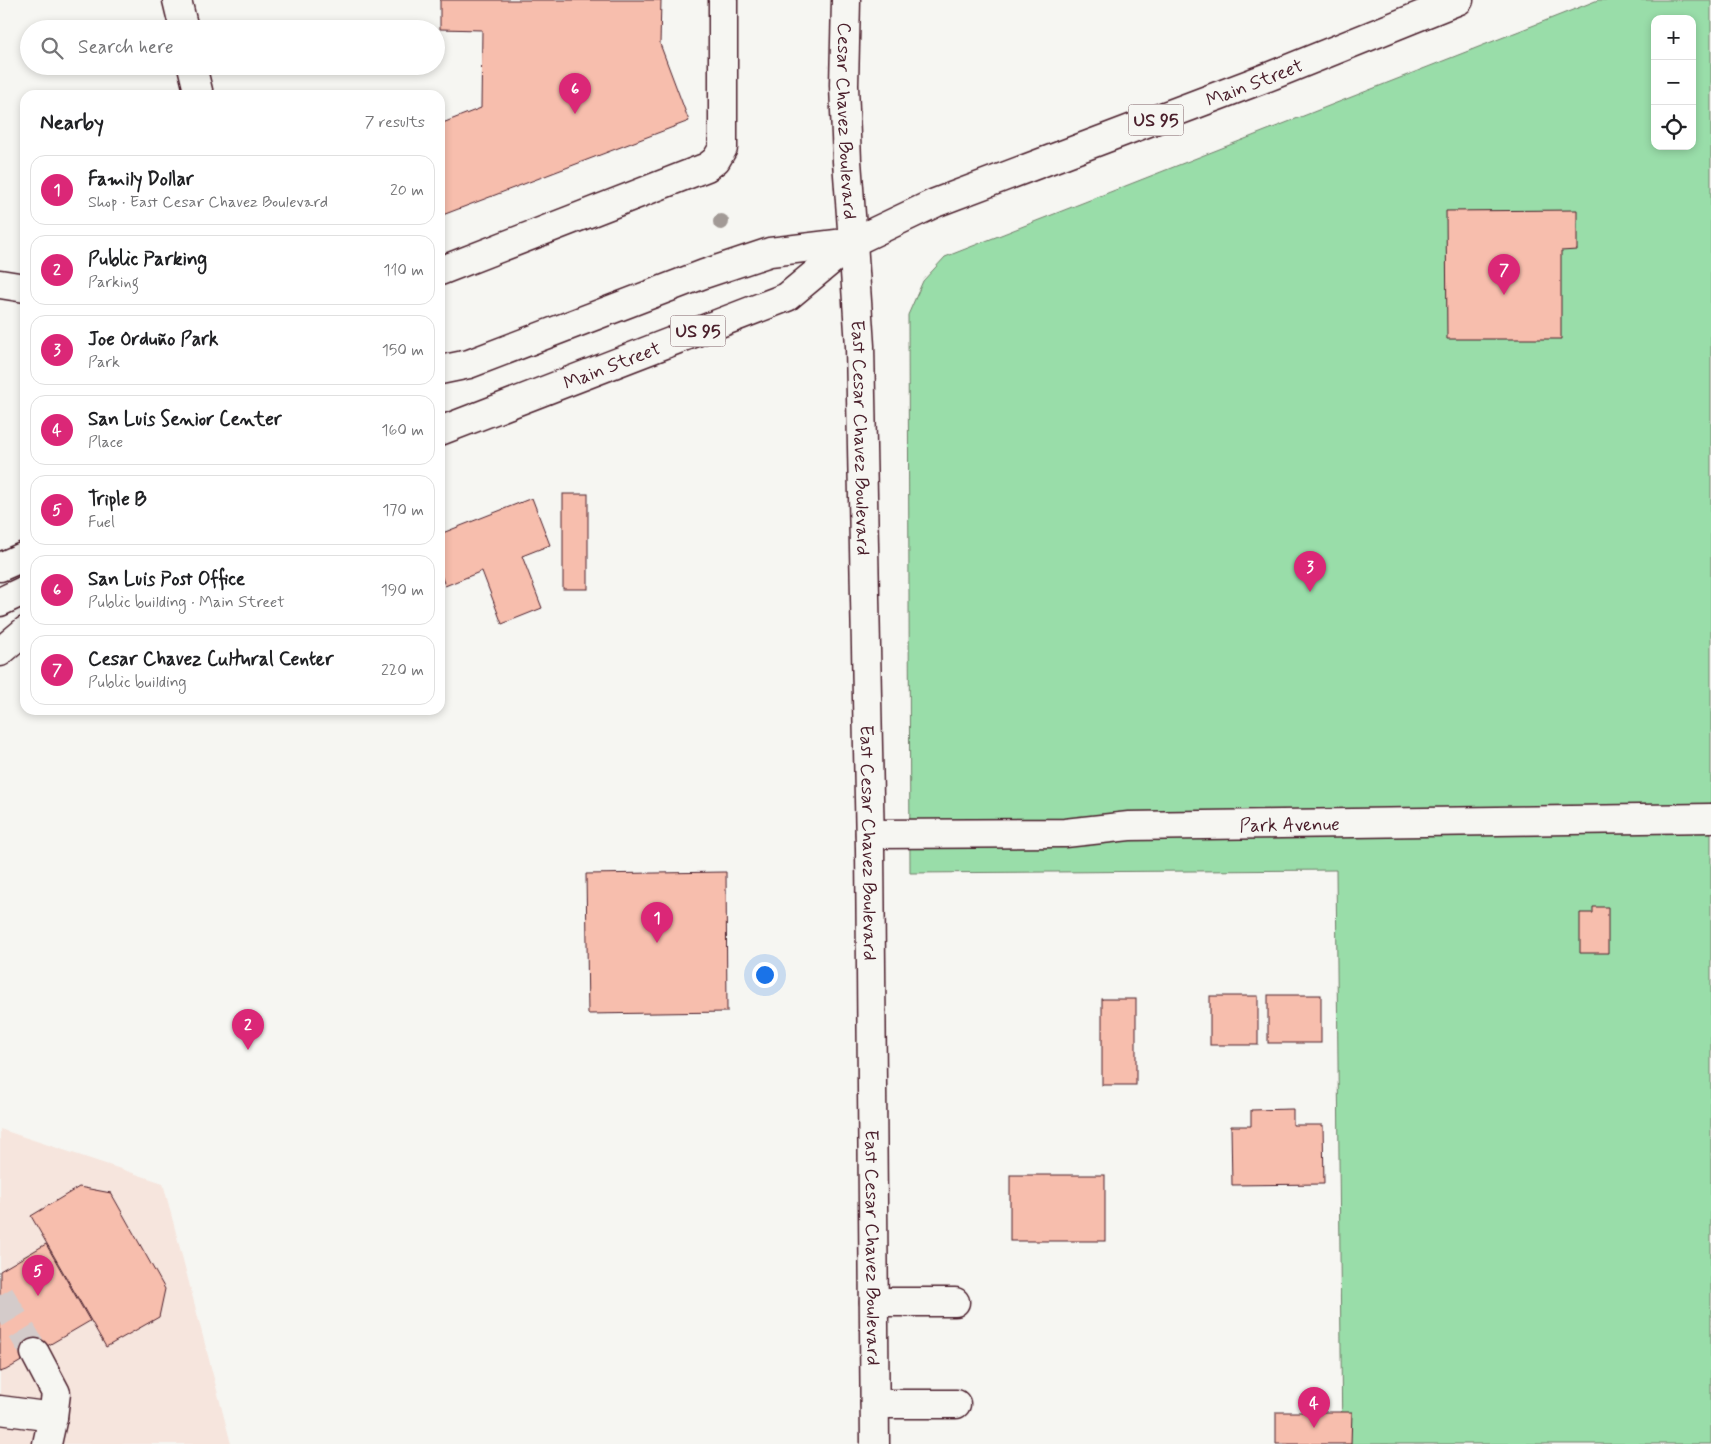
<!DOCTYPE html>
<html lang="en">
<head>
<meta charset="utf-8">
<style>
	body { margin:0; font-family:Mynerve,sans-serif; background:#f6f6f6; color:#202124 }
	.controls { position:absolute; right:15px; top:15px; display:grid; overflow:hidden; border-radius:10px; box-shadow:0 2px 8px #0003 }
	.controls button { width:45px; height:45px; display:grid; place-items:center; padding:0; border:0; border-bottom:1px solid #e0e0e0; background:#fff; color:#202124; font:25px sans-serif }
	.you { position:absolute; left:764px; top:974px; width:18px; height:18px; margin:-12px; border:4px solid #fff; border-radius:50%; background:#1a73e8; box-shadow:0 0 0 8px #1a73e833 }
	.badge { display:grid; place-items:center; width:32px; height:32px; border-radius:50%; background:#db2777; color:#fff; font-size:16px; font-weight:700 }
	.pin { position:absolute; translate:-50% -41px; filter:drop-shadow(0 1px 2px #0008) }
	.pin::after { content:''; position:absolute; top:26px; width:18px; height:15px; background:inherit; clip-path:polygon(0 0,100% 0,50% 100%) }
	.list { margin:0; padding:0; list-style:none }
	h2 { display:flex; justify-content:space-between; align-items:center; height:65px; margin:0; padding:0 20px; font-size:21px }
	h2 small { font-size:16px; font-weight:400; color:#757577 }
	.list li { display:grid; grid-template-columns:32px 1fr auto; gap:15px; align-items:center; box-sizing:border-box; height:70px; margin:0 10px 10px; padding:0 10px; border:1px solid #e0e0e0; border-radius:15px }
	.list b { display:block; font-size:19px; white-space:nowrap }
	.list p { margin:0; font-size:16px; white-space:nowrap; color:#757577 }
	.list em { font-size:16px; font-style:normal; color:#757577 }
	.icon { flex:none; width:28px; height:28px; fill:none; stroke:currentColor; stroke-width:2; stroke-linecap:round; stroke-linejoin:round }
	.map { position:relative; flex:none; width:1711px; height:1444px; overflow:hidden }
	.search { position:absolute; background:#fff; box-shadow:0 2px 8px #0003; left:20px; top:20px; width:425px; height:55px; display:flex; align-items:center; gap:12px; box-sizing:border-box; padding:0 18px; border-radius:28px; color:#757577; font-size:19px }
	.panel { position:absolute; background:#fff; box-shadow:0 2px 8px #0003; left:20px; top:90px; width:425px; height:625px; border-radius:15px }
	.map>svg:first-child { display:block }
	.built { fill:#f6e5dd }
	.green { fill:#99dda9; stroke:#727e6a; fill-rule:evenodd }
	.building { fill:#f7bead; stroke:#4a1f2b }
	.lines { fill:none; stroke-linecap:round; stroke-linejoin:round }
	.minor-tunnel { stroke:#d4cbca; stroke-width:28; stroke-dasharray:28 14; stroke-linecap:butt }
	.minor-casing { stroke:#4a1f2b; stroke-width:31 }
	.major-casing { stroke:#4a1f2b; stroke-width:31 }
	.highway-casing { stroke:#4a1f2b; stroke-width:31 }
	.minor { stroke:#f6f6f2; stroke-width:28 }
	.major { stroke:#f6f6f2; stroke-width:28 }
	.highway { stroke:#f6f6f2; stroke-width:28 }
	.tree { fill:#a29a96 }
	.labels { text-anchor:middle; stroke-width:4; stroke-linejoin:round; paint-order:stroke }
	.shield { fill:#f6f6f2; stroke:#7e6067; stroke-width:1 }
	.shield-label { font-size:18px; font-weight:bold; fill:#4a1f2b }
	.street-label { font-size:19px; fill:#4a1f2b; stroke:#f6f6f2 }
</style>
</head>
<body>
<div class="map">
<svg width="1711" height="1444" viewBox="0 0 1711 1444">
	<rect width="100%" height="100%" fill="#f6f6f2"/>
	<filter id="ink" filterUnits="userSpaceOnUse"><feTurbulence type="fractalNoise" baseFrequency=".02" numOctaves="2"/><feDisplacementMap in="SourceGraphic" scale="10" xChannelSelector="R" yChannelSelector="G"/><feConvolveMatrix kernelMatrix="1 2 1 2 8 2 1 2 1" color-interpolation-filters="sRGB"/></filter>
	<g filter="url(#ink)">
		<path class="built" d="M0,1129l163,54 68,261h-231z"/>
		<path class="green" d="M1598,0h113v1444h-369l-6,-574 -426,3 -2,-558 15,-34 22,-24zM1655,19h37v127h-37z"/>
		<g class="building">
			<path d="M440,0h221l-1,44 29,77 -249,95v-92l41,-16 1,-78 -42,-1z"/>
			<path d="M1577,210v40l-16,1v88h-114l-1,-128z"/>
			<rect x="563" y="494" width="25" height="95"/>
			<path d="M532,498l18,47 -28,11 20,52 -40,16 -20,-53 -37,15 -5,-14v-38z"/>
			<path d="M726,872l1,140 -139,2 -2,-140z"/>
			<path d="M1593,907h15v46h-28v-40h13z"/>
			<rect x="1268" y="995" width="53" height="48"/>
			<rect x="1210" y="996" width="48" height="49"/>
			<rect x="1102" y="999" width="34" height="86"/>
			<path d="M1293,1109v16h30l1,59 -92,1 -1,-59h20v-16z"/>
			<rect x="1010" y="1175" width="95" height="66"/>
			<path d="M79,1187l32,6 54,96 -6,28 -53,30 -75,-131z"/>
			<path d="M46,1244l44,77 -84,49 -6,2v-101z"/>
			<path d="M1276,1412h76l-1,32h-75z"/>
		</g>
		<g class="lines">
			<path class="minor-tunnel" d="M0,1295l35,58"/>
			<defs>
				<g id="minor">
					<path d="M177,0l7,29"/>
					<path id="s1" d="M846,0l-2,85 3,76 6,81"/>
					<path d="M192,66l7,29"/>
					<path d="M440,271l267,-104 9,-7 7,-12v-148"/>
					<path id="s2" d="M870,834l195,-1 64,-7 582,-8"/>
					<path d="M874,1302h81"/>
					<path d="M35,1353l21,40 -3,24"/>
					<path d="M875,1404h81"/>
					<path d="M0,1410l53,7 -6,27"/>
				</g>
				<g id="major">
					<path d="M0,567l25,-11"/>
					<path d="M0,602l25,-12"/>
				</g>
				<g id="highway">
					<path id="s3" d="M853,242l7,104 10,502 5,596"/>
					<path d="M0,284l25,4"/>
					<path d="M440,370l29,-6 235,-90 66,-22 83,-10"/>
					<path id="s4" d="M440,431l347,-134 66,-55 82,-39 338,-128 186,-75"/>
					<path d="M0,652l25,-21"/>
				</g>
			</defs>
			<use href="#minor" class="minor-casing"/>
			<use href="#major" class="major-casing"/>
			<use href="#highway" class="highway-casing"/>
			<use href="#minor" class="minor"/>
			<use href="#major" class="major"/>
			<use href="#highway" class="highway"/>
		</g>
		<circle class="tree" cx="721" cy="222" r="8"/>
	</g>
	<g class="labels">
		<g class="shield">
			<rect x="1128.5" y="104.5" width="55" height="31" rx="4"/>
			<rect x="670.5" y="315.5" width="55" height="31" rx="4"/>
		</g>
		<g class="shield-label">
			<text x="1156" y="126">US 95</text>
			<text x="698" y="337">US 95</text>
		</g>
		<g class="street-label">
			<text dy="7" stroke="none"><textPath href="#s4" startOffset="890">Main Street</textPath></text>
			<text dy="7" stroke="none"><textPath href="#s1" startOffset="121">Cesar Chavez Boulevard</textPath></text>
			<text dy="7" stroke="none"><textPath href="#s4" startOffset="184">Main Street</textPath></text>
			<text dy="7" stroke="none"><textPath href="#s3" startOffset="196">East Cesar Chavez Boulevard</textPath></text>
			<text dy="7" stroke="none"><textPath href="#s2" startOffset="420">Park Avenue</textPath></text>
			<text dy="7" stroke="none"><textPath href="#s3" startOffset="601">East Cesar Chavez Boulevard</textPath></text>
			<text dy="7" stroke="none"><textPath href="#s3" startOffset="1006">East Cesar Chavez Boulevard</textPath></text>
		</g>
	</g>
</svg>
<div class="controls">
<button>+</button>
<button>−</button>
<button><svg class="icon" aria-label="locate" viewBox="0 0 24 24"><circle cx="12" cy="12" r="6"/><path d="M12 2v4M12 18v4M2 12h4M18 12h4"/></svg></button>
</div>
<div class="you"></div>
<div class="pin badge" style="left:657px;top:943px">1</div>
<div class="pin badge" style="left:248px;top:1050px">2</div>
<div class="pin badge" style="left:1310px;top:592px">3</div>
<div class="pin badge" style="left:1314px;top:1428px">4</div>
<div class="pin badge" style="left:38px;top:1296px">5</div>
<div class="pin badge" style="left:575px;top:114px">6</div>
<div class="pin badge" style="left:1504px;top:295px">7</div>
<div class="search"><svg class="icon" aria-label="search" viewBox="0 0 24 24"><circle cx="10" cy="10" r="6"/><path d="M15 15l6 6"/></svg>Search here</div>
<section class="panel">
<h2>Nearby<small>7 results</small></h2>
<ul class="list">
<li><span class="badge">1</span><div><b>Family Dollar</b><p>Shop · East Cesar Chavez Boulevard</p></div><em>20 m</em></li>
<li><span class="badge">2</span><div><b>Public Parking</b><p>Parking</p></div><em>110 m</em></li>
<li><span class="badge">3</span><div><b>Joe Orduño Park</b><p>Park</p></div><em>150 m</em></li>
<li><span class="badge">4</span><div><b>San Luis Senior Center</b><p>Place</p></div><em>160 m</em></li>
<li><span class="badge">5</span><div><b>Triple B</b><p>Fuel</p></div><em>170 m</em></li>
<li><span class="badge">6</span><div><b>San Luis Post Office</b><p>Public building · Main Street</p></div><em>190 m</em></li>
<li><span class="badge">7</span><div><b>Cesar Chavez Cultural Center</b><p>Public building</p></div><em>220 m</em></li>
</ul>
</section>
</div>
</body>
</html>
